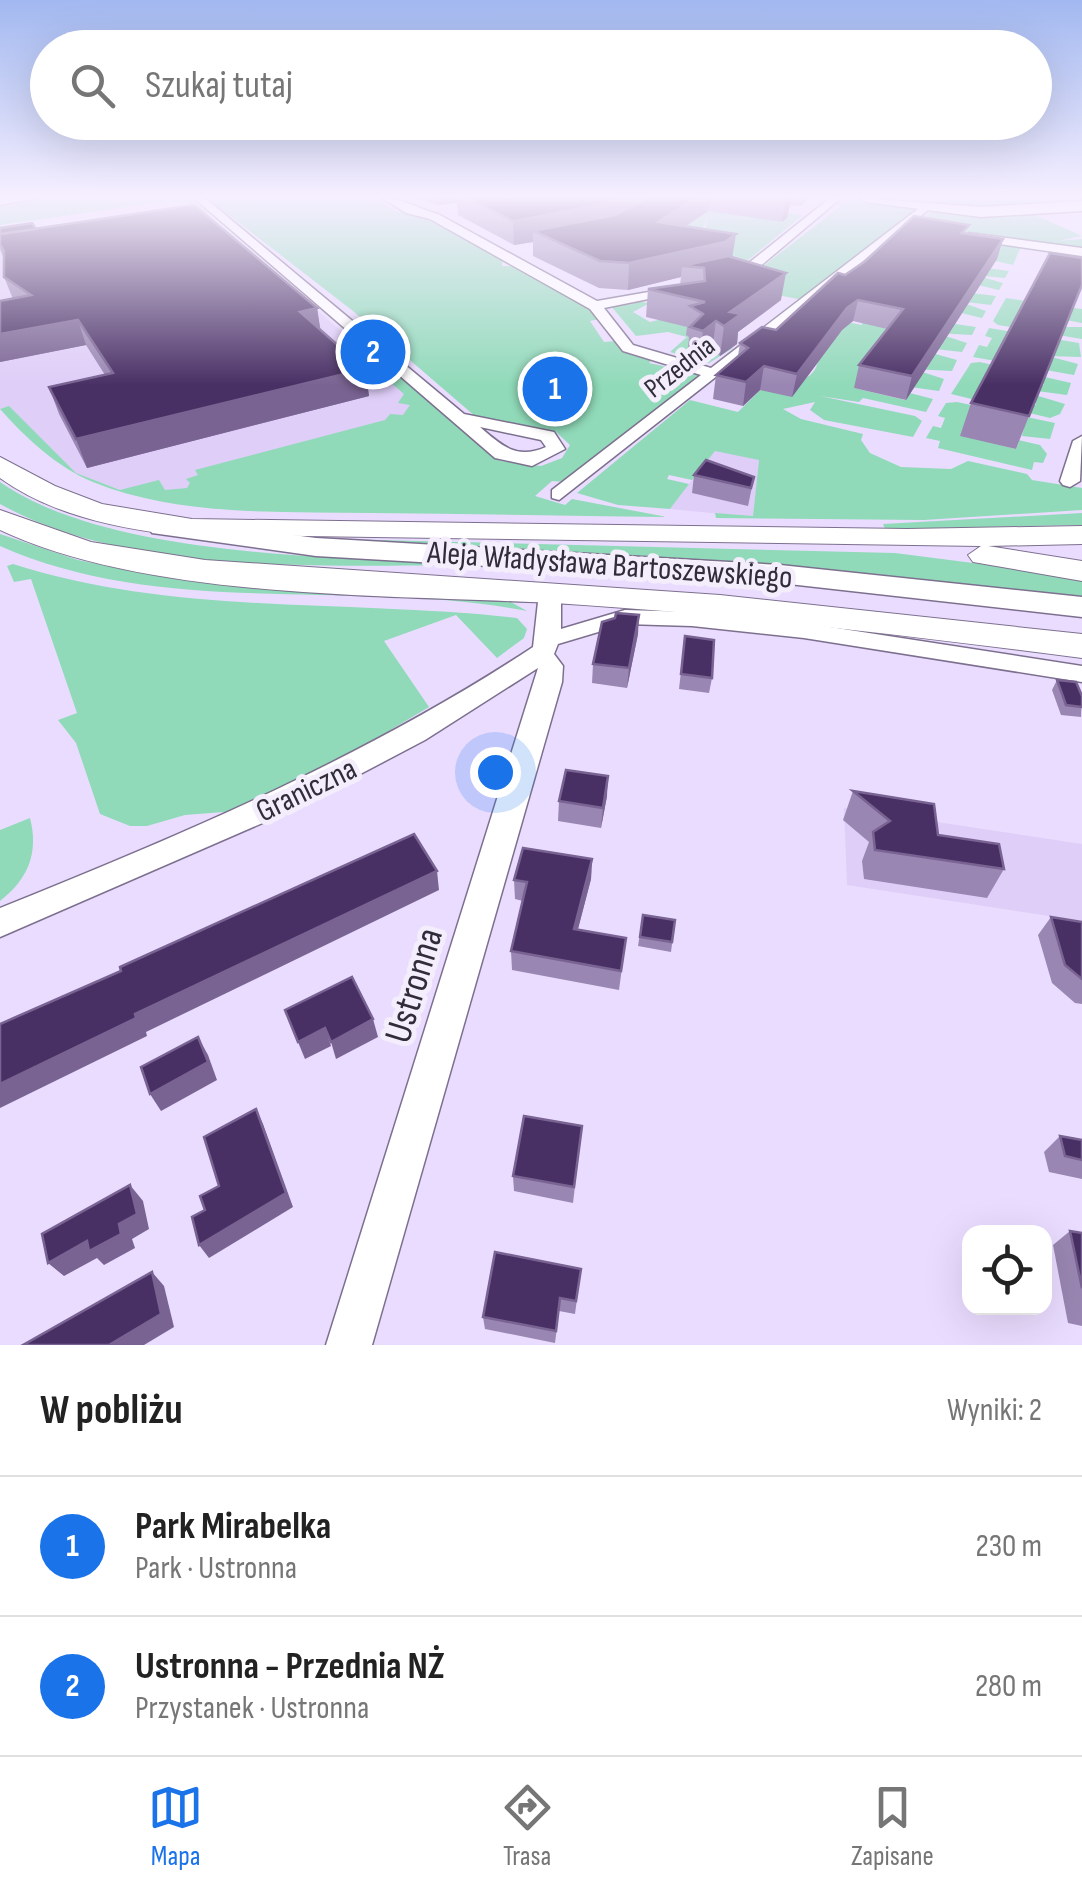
<!DOCTYPE html>
<html lang="pl">
<head>
<meta charset="utf-8">
<style>
	body { margin:0; font-family:"Sofia Sans Condensed",sans-serif; background:#f2f2f2; color:#222 }
	.controls { position:absolute; right:30px; bottom:30px; display:grid; overflow:hidden; border-radius:20px; box-shadow:0 10px 40px #0002 }
	.controls button { width:90px; height:90px; display:grid; place-items:center; padding:0; border:0; border-bottom:2px solid #e0e0e0; background:#fff; color:#222; font:50px sans-serif }
	.you { position:absolute; left:495px; top:772px; width:35px; height:35px; margin:-25px; border:8px solid #fff; border-radius:50%; background:#1a73e8; box-shadow:0 0 0 15px #1a73e833 }
	.badge { display:grid; place-items:center; width:65px; height:65px; border-radius:50%; background:#1a73e8; color:#fff; font-size:32px; font-weight:700 }
	.pin { position:absolute; translate:-50% -50%; border:5px solid #fff; box-shadow:0 2px 10px #0006 }
	.list { margin:0; padding:0; list-style:none }
	h2 { display:flex; justify-content:space-between; align-items:center; height:130px; margin:0; padding:0 40px; font-size:42px }
	h2 small { font-size:32px; font-weight:400; color:#767676 }
	.list li { display:grid; grid-template-columns:65px 1fr auto; gap:30px; align-items:center; box-sizing:border-box; height:140px; padding:0 40px; border-top:2px solid #e0e0e0 }
	.list b { display:block; font-size:38px; white-space:nowrap }
	.list p { margin:0; font-size:32px; white-space:nowrap; color:#767676 }
	.list em { font-size:32px; font-style:normal; color:#767676 }
	.icon { flex:none; width:55px; height:55px; fill:none; stroke:currentColor; stroke-width:2; stroke-linecap:round; stroke-linejoin:round }
	.map { position:relative; flex:none; width:1082px; height:1345px; overflow:hidden }
	.search { position:absolute; background:#fff; box-shadow:0 10px 40px #0002; left:30px; right:30px; top:30px; height:110px; display:flex; align-items:center; gap:25px; box-sizing:border-box; padding:0 35px; border-radius:55px; color:#767676; font-size:38px }
	.sheet { height:410px; background:#fff }
	nav { display:flex; justify-content:space-around; align-items:center; box-sizing:border-box; height:140px; border-top:2px solid #e0e0e0; background:#fff; font-size:28px; color:#767676 }
	nav a { display:grid; justify-items:center; gap:5px }
	nav .on { color:#1a73e8 }
	.map>svg:first-child { display:block }
	.built { fill:#dfcef8 }
	.green { fill:#90dab9 }
	.lines { fill:none; stroke-linecap:round; stroke-linejoin:round }
	.street-casing { stroke:#7d708f; stroke-width:3 }
	.secondary-casing { stroke:#7d708f; stroke-width:3 }
	.primary-casing { stroke:#7d708f; stroke-width:2 }
	.street { fill:#fff; fill-rule:evenodd }
	.secondary { fill:#fff; fill-rule:evenodd }
	.primary { fill:#fff; fill-rule:evenodd }
	.wall { fill:#9986b2 }
	.shaded-wall { fill:#796392 }
	.building { fill:#482f64; stroke:#796392; stroke-width:2.5 }
	.labels { text-anchor:middle; stroke-width:10; stroke-linejoin:round; paint-order:stroke }
	.far-street-label { font-size:28px; fill:#312c39; stroke:#f3edfc }
	.street-label { font-size:32px; fill:#312c39; stroke:#f3edfc }
	.near-street-label { font-size:38px; fill:#312c39; stroke:#f3edfc }
</style>
</head>
<body>
<div class="map">
<svg width="1082" height="1345" viewBox="0 0 1082 1345">
	<rect width="100%" height="100%" fill="#eadcff"/>
	<g class="built">
		<path d="M202,221l69,49 161,140 -234,83 -78,-3 -44,-17 -67,-66 -9,2v-157z"/>
		<path d="M715,450l44,9 -6,58 -83,-8z"/>
		<path d="M844,808l238,36v77l-235,-36z"/>
	</g>
	<g class="green">
		<path d="M40,198h150l17,14 -9,2 -12,-13 -10,-1 -176,25v-22z"/>
		<path d="M207,198h166l25,14 28,4 77,43 -1,7h14l75,43 8,10 -9,2 14,21 12,-1 37,18 -4,4 56,12 -140,107 -13,-1 -17,15 30,9 7,-6 95,18c-99,-1 -198,-3 -296,-4 -92,-2 -192,4 -278,-31 -37,-15 -69,-46 -93,-73l9,-3 67,67 44,17 39,-10 6,10 22,-2 3,-5 -4,-4 12,-4 -3,-5 190,-50 5,-6 13,1 7,-10 -12,-2 6,-9 -55,-47 7,-2 -6,-6 6,-1 144,123 41,5 21,-8 8,-13 -15,-14 -79,-14 -123,-106z"/>
		<path d="M693,198l110,17 -56,46 -18,9 -25,-39 5,-16 -8,16 -109,30z"/>
		<path d="M842,198l76,11 -115,91 -67,-13 105,-81 -7,-2z"/>
		<path d="M898,198h184l-26,6h26l-63,7 -111,-9z"/>
		<path d="M933,210l102,5 47,21 -24,5 24,-2v12l-59,-12 -67,-6 1,-4 -38,-6z"/>
		<path d="M953,237l-2,8 25,-1 -2,-5 48,5 -9,21 -56,-13 -8,11 60,8 -4,7 -30,-3 28,8 -4,7 -60,-14 -9,12 66,8 -5,9 -33,-4 28,10 -4,7 -63,-15 -11,14 68,10 -4,8 -36,-2 31,10 -5,9 -27,-3 7,-6 -46,-9 -13,16 48,11 1,-8 25,7 -5,11 -39,-2 31,10 -5,12 -29,-4 8,-7 -49,-11 -15,19 51,12 1,-8 27,7 -7,13 -63,-14 -4,4 -39,-6 95,20 7,5 -9,16 -89,-17 -14,-10 5,-8 -32,7 18,10 62,15 -2,6 9,13 31,14 50,2 17,-8 59,13 5,6 50,8v22l-158,10 -208,-2 -1,-5 38,3 6,-56 -44,-9 -23,29 -23,-5 -2,4 22,5 -19,25 -52,-4 -41,-12 113,-93 48,12 27,-27 -38,-14 13,-9 7,1 -8,9c24,6 76,22 79,-13l-29,-7 7,-7 12,3 8,-8 -23,-5 -10,9 4,2 -4,5 -26,-6 44,-35 16,3 -7,7 20,7 7,-7 25,5v-14l-52,-8 14,-10 10,1 -5,6 24,5 3,-3 -5,-4 34,5 -57,-13 16,-14 13,2 -9,11 28,3 -4,-2 3,-4 -13,-3 8,-4 -24,-4 28,-23 30,7 -25,-1 -3,8 34,8 4,-4 -8,-2 3,-4 -9,-2 30,-2 -54,-9 16,-13 42,4z"/>
		<path d="M1006,298l76,11v14l-16,-3 6,-6 -17,-3 -7,16h34v12l-84,-14 -5,-4z"/>
		<path d="M631,301l19,2 -17,9 17,10 38,-9 45,35 -24,15 -39,-11 17,-15 -19,-5 -32,4 -25,-30 23,-2z"/>
		<path d="M989,328l90,15 2,14 -33,-1 30,8 -4,11 -101,-18 6,-12 8,2 5,-9 -7,-2z"/>
		<path d="M980,362l91,21 -4,12 -30,-4 7,-7 -20,-4 -8,20 20,5 -1,-10 30,9 -5,10 -10,4 -99,-24 20,-31z"/>
		<path d="M957,402l98,21 -5,16 -28,-3 2,-8 -64,7 56,14 3,-7 -5,-3 26,6 7,9 -4,9 -9,-1 -2,8 -94,-22 2,-7 -14,-3 7,-12 8,2 4,-10 -7,-2 8,-13z"/>
		<path d="M0,482c113,79 353,74 491,84 -154,-3 -353,14 -491,-62z"/>
		<path d="M1082,513v12l-197,4 -2,-5z"/>
		<path d="M0,534l78,26 67,14 364,27 18,10c-172,-33 -363,8 -527,-65z"/>
		<path d="M299,538l596,15 187,24v20l-258,-28z"/>
		<path d="M13,564c162,52 337,35 504,54l10,11 -3,9 -27,20 -41,-43 -72,26 45,66 -89,53 -103,51 -52,4 -38,11h-17l-30,-12 -24,-71 -18,-23 19,-7 -46,-134 -17,3 -7,-16z"/>
		<path d="M30,818c9,35 -2,61 -30,83v-71z"/>
	</g>
	<g class="lines">
		<defs>
			<g id="street">
				<path d="M35,198l-35,7v-6z"/>
				<path d="M194,198h11l259,216 90,18 11,17 -33,17 -37,-8zM480,427l61,13 5,7c-29,13 -44,-1 -66,-20z"/>
				<path d="M382,198c18,-1 37,11 56,16l159,87 86,-15v6l-79,16 29,37 78,23 212,-163 9,2 -373,293 -7,-2v-8l149,-115 -78,-24 -33,-42 -160,-90 -24,-6z"/>
				<path d="M830,198h11l-83,70 -37,12v-6l29,-12z"/>
				<path d="M969,233l113,15v8l-117,-17z"/>
				<path d="M1082,436l-2,45 -10,6 -7,-2 -3,-4 13,-40z"/>
				<path d="M550,586l11,7v36l64,-19 67,2 112,11 278,43v16l-278,-44 -112,-12 -67,-2 -67,20 -4,10 9,12 -1,16 -190,663h-46l212,-677 -113,72 -135,71 -290,126v-29c185,-74 366,-151 533,-261l6,-54z"/>
			</g>
			<g id="secondary">
				<path d="M859,198l122,9 101,-6v10l-101,6 -115,-15z"/>
				<path d="M162,518l154,20 464,27 302,32v20l-302,-34 -464,-27 -164,-23 -4,-6 4,-6z"/>
			</g>
			<g id="primary">
				<path d="M0,457l55,29 47,18 90,15 715,10 175,-3v18l-94,2 94,15v20l-109,-19 -5,-7 13,-9 -815,-12c-58,-8 -117,-21 -166,-56z"/>
				<path d="M0,510l91,32 114,18 515,35 362,39v24c-171,-22 -341,-43 -513,-54 -169,-10 -416,-2 -569,-74z"/>
			</g>
		</defs>
		<use href="#street" class="street-casing"/>
		<use href="#secondary" class="secondary-casing"/>
		<use href="#primary" class="primary-casing"/>
		<use href="#street" class="street"/>
		<use href="#secondary" class="secondary"/>
		<use href="#primary" class="primary"/>
	</g>
	<g class="wall">
		<path d="M414,198h395l-8,8 -11,-1 -3,13 -5,4 -74,-11 -22,15 47,31 48,43 -43,32 -1,12 -17,12 -8,-5 -13,10 -12,-4 2,-20 -3,-2 1,-8 -41,-10 2,-28 32,-4 1,-8 -53,13 -29,-2 -66,-32v-14l-19,3 -56,-30 -1,-12 -19,2z"/>
		<path d="M0,228l36,1 281,79 3,21 45,40 4,27 -282,72 -28,-54 -10,-27 56,-12 -19,-30 -86,17v-61l13,-2 -9,-22v-18l-4,-9z"/>
		<path d="M966,234l37,5 -6,20 -91,141 -52,-12 5,-23 28,-36 -34,-8 -11,9 -50,67 -32,-7 -17,16 -30,-7 3,-24 22,-19 2,-13 36,-13 69,-55z"/>
		<path d="M1042,383l-26,66 -56,-13 11,-33z"/>
		<path d="M694,475l60,2 -6,29 -56,-13z"/>
		<path d="M638,634l-11,54 -35,-5 1,-19z"/>
		<path d="M685,636l27,42 -3,15 -30,-4z"/>
		<path d="M1057,680l25,16 -1,21 -20,-2 -9,-25z"/>
		<path d="M853,791l151,78 -17,29 -123,-19 -2,-18 7,-19 -26,-22z"/>
		<path d="M607,796l-6,32 -43,-7 1,-20z"/>
		<path d="M592,859l-1,20 -13,50 48,9 -7,52 -107,-20 -1,-19 12,-50 -8,-2 -1,-19z"/>
		<path d="M643,915l32,5 -4,32 -33,-6z"/>
		<path d="M1051,917l31,5v82l-7,-1 -23,-20 -14,-48z"/>
		<path d="M582,1126l-9,77 -59,-12 -1,-15z"/>
		<path d="M1060,1136l22,4v39l-33,-7 -5,-20z"/>
		<path d="M1070,1231l12,2v93l-14,-3 -15,-78z"/>
		<path d="M581,1269l-6,45 -16,-3 -4,32 -70,-14 -2,-12z"/>
	</g>
	<g class="shaded-wall">
		<path d="M437,198h20v5l-19,2z"/>
		<path d="M617,198h44l-57,29 -71,4v11l-19,3 -1,-24z"/>
		<path d="M696,198h14l-2,13 -52,35 2,-24z"/>
		<path d="M786,198h5l-4,20 -5,4z"/>
		<path d="M803,198h6l-8,8z"/>
		<path d="M736,234l-4,25 -50,7 -1,11 -53,13 1,-27z"/>
		<path d="M1003,239l-6,20 -91,141 6,-24z"/>
		<path d="M786,273l-5,27 -43,32 -1,12 -17,12 4,-30 6,-14z"/>
		<path d="M858,300l-5,21 -11,9 -50,67 5,-23 50,-66z"/>
		<path d="M317,308l4,25 -21,-21z"/>
		<path d="M78,320l8,25 -86,17v-28z"/>
		<path d="M716,321l-4,30 -13,10 4,-30z"/>
		<path d="M764,366l-4,24 -17,16 3,-24z"/>
		<path d="M365,369l4,27 -282,72 -11,-29z"/>
		<path d="M639,615l-1,19 -11,54 2,-20z"/>
		<path d="M608,776l-1,20 -6,32 2,-20z"/>
		<path d="M592,859l-1,20 -18,69 1,-19z"/>
		<path d="M437,871l2,19 -293,142 1,4 -147,72v-24l135,-70z"/>
		<path d="M373,1019l5,18 -42,22 -5,-17z"/>
		<path d="M325,1028l6,18 -26,13 -7,-17z"/>
		<path d="M198,1037l10,18 9,25 -56,31 -11,-17z"/>
		<path d="M256,1109l7,15 30,83 -84,51 -10,-13z"/>
		<path d="M130,1185l13,16 6,28 -17,10 3,9 -31,17 -7,-7 -33,18 -16,-13 71,-39z"/>
		<path d="M152,1272l12,14 10,41 -30,18h-35z"/>
	</g>
	<g class="building">
		<path d="M468,198h149l-12,6 -92,17z"/>
		<path d="M649,198h47l-38,24 78,12 -11,8 -96,21 -29,-2 -67,-30 82,-16z"/>
		<path d="M194,205l123,103 -17,4 65,57 -289,70 -27,-52 64,-14 -35,-53 -78,14v-33l31,-6 -27,-18v-26l-4,-7v-10z"/>
		<path d="M914,216l55,9 -7,8 41,6 -91,137 -53,-11 44,-56 -45,-9 -11,8 -50,66 -33,-8 -18,16 -30,-7 32,-27 -8,-5 22,-16 14,3 62,-57 7,2 19,-13z"/>
		<path d="M32,223l4,6 -36,5v-6z"/>
		<path d="M1050,253l32,5v27l-53,131 -58,-13z"/>
		<path d="M728,256l58,17 -56,39 11,2 -17,12 -8,-5 -13,10 -13,-4 13,-13 -13,-8 15,-4 -57,-13 57,-8 -1,-13 -22,-2z"/>
		<path d="M706,460l48,17 -3,11 -57,-13z"/>
		<path d="M616,613l23,2 -10,53 -36,-4 9,-42 13,-4z"/>
		<path d="M685,636l29,4 -2,38 -31,-4z"/>
		<path d="M1057,680l19,2 6,14v11l-16,-2z"/>
		<path d="M566,770l42,6 -5,32 -44,-7z"/>
		<path d="M853,791l81,13 4,31 61,9 5,25 -129,-19 -2,-18 17,-11z"/>
		<path d="M414,834l23,37 -302,143 1,4 -136,66v-60l121,-53 -1,-4z"/>
		<path d="M523,848l69,11 -18,70 52,9 -5,33 -110,-20 16,-69 -13,-2z"/>
		<path d="M643,915l32,5 -3,22 -32,-5z"/>
		<path d="M1051,917l31,5v57l-17,-14z"/>
		<path d="M352,977l21,42 -42,23 -6,-14 -27,14 -13,-32z"/>
		<path d="M198,1037l10,25 -58,32 -9,-27z"/>
		<path d="M256,1109l30,84 -87,52 -7,-28 13,-7 -5,-14 19,-10 -15,-49z"/>
		<path d="M524,1116l58,10 -8,61 -61,-11z"/>
		<path d="M1060,1136l22,4v20l-17,-4z"/>
		<path d="M130,1185l7,29 -18,10 2,10 -32,17 -2,-10 -39,22 -6,-29z"/>
		<path d="M1070,1231l12,2v55z"/>
		<path d="M495,1252l86,17 -5,32 -16,-3 -4,33 -73,-14z"/>
		<path d="M152,1272l9,42 -52,31h-86z"/>
	</g>
	<linearGradient id="sky" x2="0" y2="1"><stop stop-color="#a2b8f0"/><stop offset="0.51" stop-color="#f6efff"/><stop offset="1" stop-color="#f6efff" stop-opacity="0"/></linearGradient>
	<rect width="1082" height="386" fill="url(#sky)"/>
	<g class="labels">
		<g class="far-street-label">
			<text transform="translate(679 366) rotate(-38)" y="10">Przednia</text>
		</g>
		<g class="street-label">
			<text transform="translate(610 564) rotate(4)" y="11">Aleja Władysława Bartoszewskiego</text>
			<text transform="translate(306 789) rotate(-26)" y="11">Graniczna</text>
		</g>
		<g class="near-street-label">
			<text transform="translate(413 985) rotate(-73)" y="13">Ustronna</text>
		</g>
	</g>
</svg>
<div class="controls">
<button><svg class="icon" aria-label="locate" viewBox="0 0 24 24"><circle cx="12" cy="12" r="6"/><path d="M12 2v4M12 18v4M2 12h4M18 12h4"/></svg></button>
</div>
<div class="you"></div>
<div class="pin badge" style="left:555px;top:389px">1</div>
<div class="pin badge" style="left:373px;top:352px">2</div>
<div class="search"><svg class="icon" aria-label="search" viewBox="0 0 24 24"><circle cx="10" cy="10" r="6"/><path d="M15 15l6 6"/></svg>Szukaj tutaj</div>
</div>
<section class="sheet">
<h2>W pobliżu<small>Wyniki: 2</small></h2>
<ul class="list">
<li><span class="badge">1</span><div><b>Park Mirabelka</b><p>Park · Ustronna</p></div><em>230 m</em></li>
<li><span class="badge">2</span><div><b>Ustronna - Przednia NŻ</b><p>Przystanek · Ustronna</p></div><em>280 m</em></li>
</ul>
</section>
<nav>
<a class="on"><svg class="icon" aria-label="map" viewBox="0 0 24 24"><path d="M3 6l6-2 6 2 6-2v14l-6 2-6-2-6 2zM9 4v14M15 6v14"/></svg>Mapa</a>
<a><svg class="icon" aria-label="directions" viewBox="0 0 24 24"><path d="M12 3l9 9-9 9-9-9zM9 14v-3h6M13 9l2 2-2 2"/></svg>Trasa</a>
<a><svg class="icon" aria-label="saved" viewBox="0 0 24 24"><path d="M7 4h10v16l-5-4-5 4z"/></svg>Zapisane</a>
</nav>
</body>
</html>
